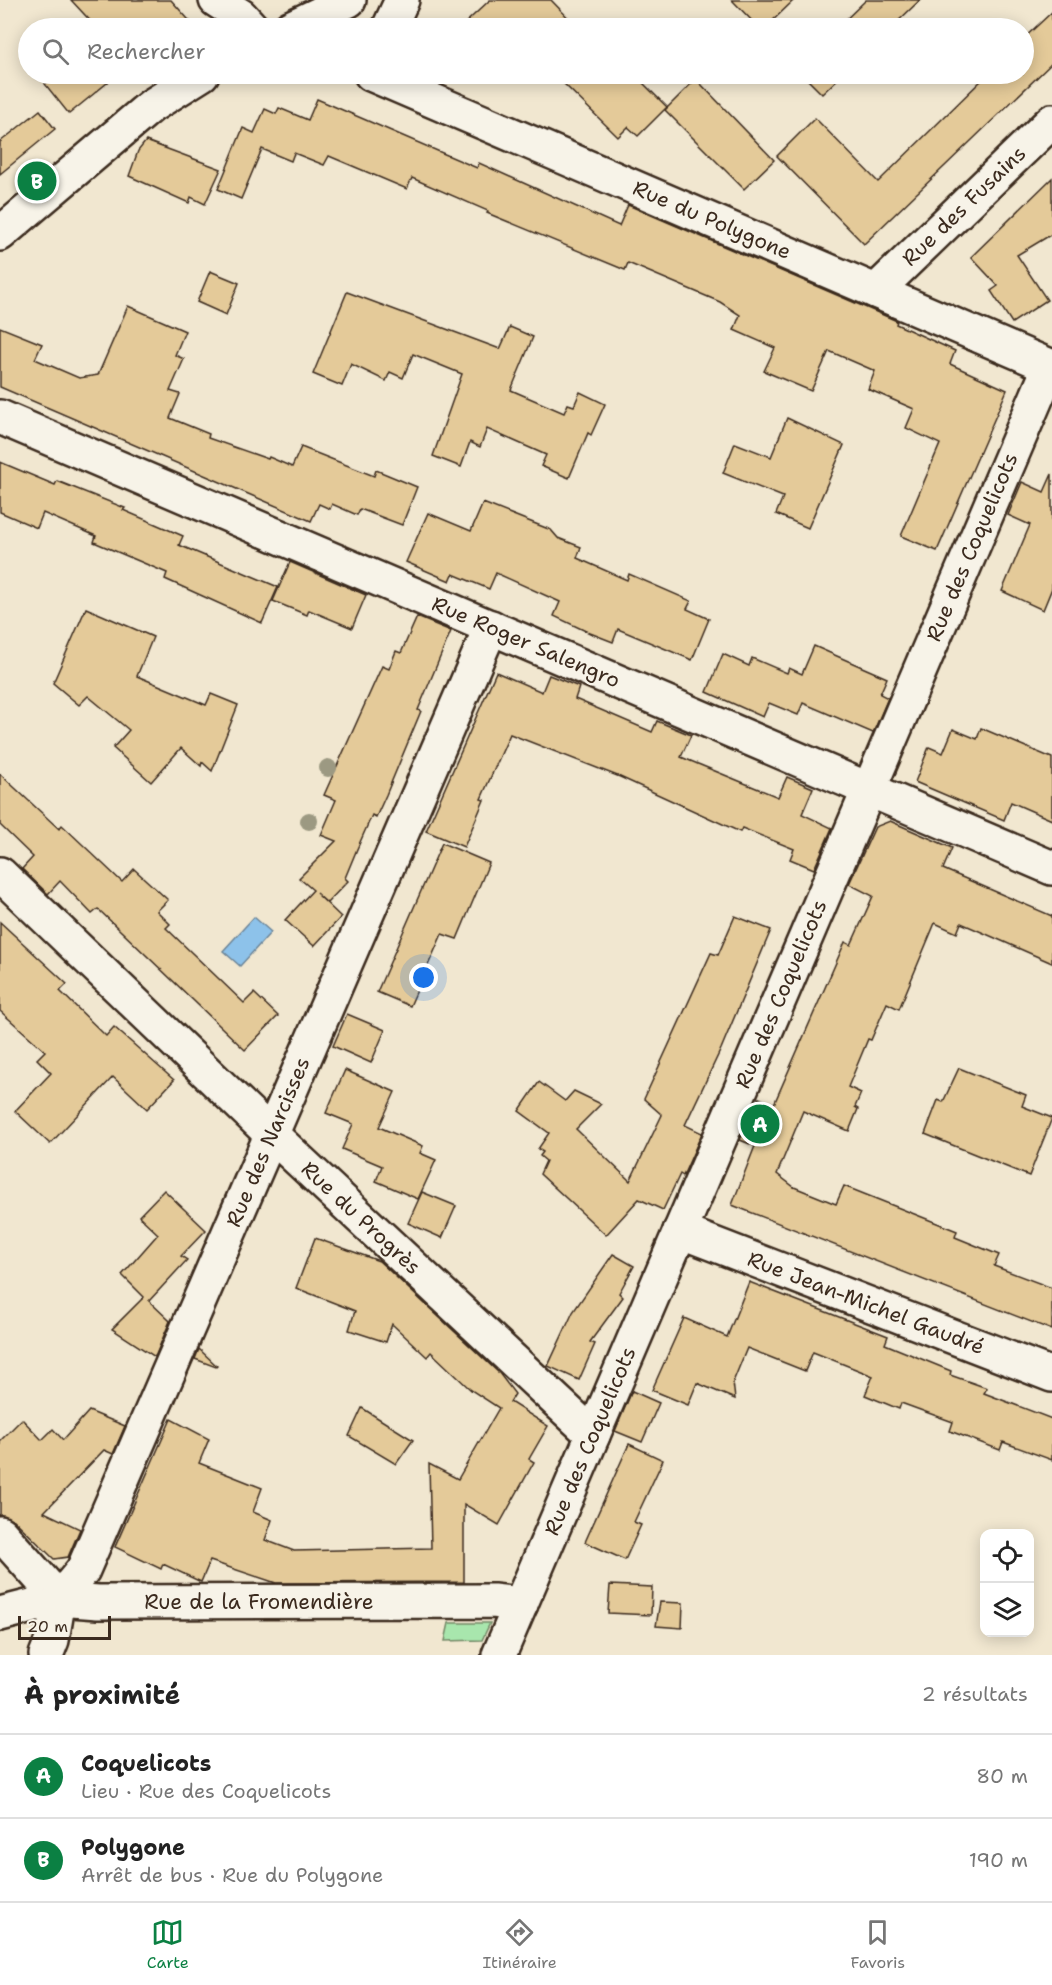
<!DOCTYPE html>
<html lang="fr">
<head>
<meta charset="utf-8">
<style>
	body { margin:0; font-family:"Shantell Sans",sans-serif; background:#f2f2f2; color:#222 }
	.controls { position:absolute; right:18px; bottom:18px; display:grid; overflow:hidden; border-radius:12px; box-shadow:0 3px 15px #0003 }
	.controls button { width:54px; height:54px; display:grid; place-items:center; padding:0; border:0; border-bottom:2px solid #e0e0e0; background:#fff; color:#222; font:30px sans-serif }
	.scale { position:absolute; left:18px; bottom:15px; width:93px; box-sizing:border-box; padding-left:6px; border:3px solid #3b2a1e; border-top:0; font-size:16px; line-height:21px; white-space:nowrap; color:#3b2a1e; -webkit-text-stroke:4px #f7f3e8; paint-order:stroke }
	.you { position:absolute; left:424px; top:978px; width:21px; height:21px; margin:-15px; border:4px solid #fff; border-radius:50%; background:#1a73e8; box-shadow:0 0 0 9px #1a73e833 }
	.badge { display:grid; place-items:center; width:39px; height:39px; border-radius:50%; background:#0b8043; color:#fff; font-size:20px; font-weight:700 }
	.pin { position:absolute; translate:-50% -50%; border:3px solid #fff; box-shadow:0 2px 6px #0006 }
	.list { margin:0; padding:0; list-style:none }
	h2 { display:flex; justify-content:space-between; align-items:center; height:78px; margin:0; padding:0 24px; font-size:26px }
	h2 small { font-size:20px; font-weight:400; color:#767676 }
	.list li { display:grid; grid-template-columns:39px 1fr auto; gap:18px; align-items:center; box-sizing:border-box; height:84px; padding:0 24px; border-top:2px solid #e0e0e0 }
	.list b { display:block; font-size:22px; white-space:nowrap }
	.list p { margin:0; font-size:20px; white-space:nowrap; color:#767676 }
	.list em { font-size:20px; font-style:normal; color:#767676 }
	.icon { flex:none; width:33px; height:33px; fill:none; stroke:currentColor; stroke-width:2; stroke-linecap:round; stroke-linejoin:round }
	.map { position:relative; flex:none; width:1052px; height:1655px; overflow:hidden }
	.search { position:absolute; background:#fff; box-shadow:0 3px 15px #0003; left:18px; right:18px; top:18px; height:66px; display:flex; align-items:center; gap:15px; box-sizing:border-box; padding:0 21px; border-radius:33px; color:#767676; font-size:22px }
	.sheet { height:246px; background:#fff }
	nav { display:flex; justify-content:space-around; align-items:center; box-sizing:border-box; height:84px; border-top:2px solid #e0e0e0; background:#fff; font-size:16px; color:#767676 }
	nav a { display:grid; justify-items:center; gap:3px }
	nav .on { color:#0b8043 }
	.map>svg:first-child { display:block }
	.green { fill:#a8e6ad; stroke:#728866; stroke-width:1.5 }
	.water { fill:#8dc2ea; stroke:#6c8598; stroke-width:1.5 }
	.building { fill:#e4ca99; stroke:#3b2a1e; stroke-width:1.5 }
	.lines { fill:none; stroke-linecap:round; stroke-linejoin:round }
	.street-casing { stroke:#3b2a1e; stroke-width:38 }
	.street { stroke:#f7f3e8; stroke-width:33 }
	.tree { fill:#9c9982 }
	.labels { text-anchor:middle; stroke-width:4.5; stroke-linejoin:round; paint-order:stroke }
	.street-label { font-size:21px; fill:#3b2a1e; stroke:#f7f3e8 }
</style>
</head>
<body>
<div class="map">
<svg width="1052" height="1655" viewBox="0 0 1052 1655">
	<rect width="100%" height="100%" fill="#f1e7d0"/>
	<filter id="ink" filterUnits="userSpaceOnUse"><feTurbulence type="fractalNoise" baseFrequency=".0167" numOctaves="2"/><feDisplacementMap in="SourceGraphic" scale="12" xChannelSelector="R" yChannelSelector="G"/><feConvolveMatrix kernelMatrix="1 2 1 2 8 2 1 2 1" color-interpolation-filters="sRGB"/></filter>
	<g filter="url(#ink)">
		<path class="green" d="M449,1623h41l-8,17 -37,1z"/>
		<path class="water" d="M254,917l17,15 -31,34 -17,-15z"/>
		<g class="building">
			<path d="M71,0h100l25,28h-99z"/>
			<path d="M490,0h61l27,28h-118z"/>
			<path d="M732,0h62l-29,28h-6z"/>
			<path d="M866,0h54l-29,28h-54z"/>
			<path d="M1052,12v51l-188,181 -87,-88 38,-38 63,64 110,-108h35v-35z"/>
			<path d="M58,74h60l-49,40 -24,-30z"/>
			<path d="M554,74h80l33,33 -29,29 -10,-9 -10,10z"/>
			<path d="M802,74h41l-21,20z"/>
			<path d="M696,79l78,81 -30,29 -79,-79z"/>
			<path d="M317,99l160,69 2,-5 140,63 9,-21 269,116 -1,3 59,27 -5,13 57,26 -70,161 -36,-15 39,-92 -34,-16 8,-19 -46,-20 7,-18 -46,-20 -18,40 -47,-20 11,-23 -41,-18 6,-15 -20,-13 -92,-39 -3,7 -138,-57 1,-2 -76,-33 -5,11 -78,-33 -5,9 -30,-12 -3,8 -29,-12 -21,50 -23,-10 25,-61 11,5 11,-24 11,5 3,-6 29,12z"/>
			<path d="M40,110l15,19 -55,45v-32z"/>
			<path d="M146,141l75,28 -16,35 -14,-7 -2,6 -60,-27 9,-25z"/>
			<path d="M1052,178v56l-35,21 30,45 -35,23 -21,-32 7,-5 -27,-29z"/>
			<path d="M210,271l29,12 -13,32 -29,-13z"/>
			<path d="M347,292l153,57 10,-22 23,10 -22,53 53,23 4,-9 6,2 6,-14 25,12 -14,31 -3,-2 -19,45 -28,-12 5,-11 -59,-26 -7,18 -10,-5 -9,25 -28,-11 29,-82 -49,-20 -10,24 -13,-6 -4,9 -35,-17 -9,22 -29,-12z"/>
			<path d="M128,306l57,25 -10,24 9,4 -14,32 10,3 -10,24 39,16 -1,4 60,21 1,-2 23,10 9,-20 73,29 2,-6 41,17 -15,38 -42,-16 -3,6 -25,-11 -2,5 -11,-5 -8,17 -311,-134v-60l42,17 -7,15 44,19 19,-3z"/>
			<path d="M787,418l57,27 -36,83 -32,-14 7,-17 -60,-24 12,-30 36,14z"/>
			<path d="M0,462l55,23 2,-4 68,27 -2,2 60,26 -4,9 99,42 -16,36 -97,-44 2,-6 -73,-31 2,-6 -53,-23 -6,15 -37,-16z"/>
			<path d="M1052,474v114l-9,22 -41,-19 28,-66 -22,-10 14,-33 22,10z"/>
			<path d="M483,503l68,27 7,8 23,9 -4,11 50,22 2,-6 62,27 -4,8 22,10 -17,41 -74,-31 -5,13 -23,-9 -36,-17 6,-14 -64,-29 -7,16 -36,-15 -3,7 -44,-19 22,-49 43,18z"/>
			<path d="M290,562l76,33 -14,33 -43,-18 -2,5 -34,-14z"/>
			<path d="M86,608l67,29 -16,39 69,29 5,-11 27,11 -26,66 -10,-9 -1,4 -20,-18 -30,34 -38,-34 16,-18 -41,-34 -9,9 -26,-22z"/>
			<path d="M417,617l34,14 -33,79 3,1 -35,84 -10,22 -4,-2 -15,34 -12,29 3,3 -21,22 -11,-10 25,24 -27,29 -29,-26 28,-30 -14,-12 37,-37 -15,-6 15,-35 -12,-5 58,-129 7,3 7,-18 5,2z"/>
			<path d="M814,646l73,32 -7,16 8,4 -15,35 -70,-30 -5,12 -29,-12 -6,14 -56,-25 16,-38 26,12 3,-8 35,15 2,-5 13,6z"/>
			<path d="M496,672l46,20 7,-17 30,12 -4,12 26,11 51,22 5,-11 34,14 -10,22 97,40 9,-20 26,11 -11,26 30,14 -18,41 -24,-10 4,-10 -52,-21 -2,4 -120,-55 -110,-43 -29,65 3,1 -20,47 -38,-16z"/>
			<path d="M981,728l71,30v62l-41,-18 -7,18 -89,-38 14,-35 14,6 10,-24 24,10z"/>
			<path d="M0,774l59,55 3,-4 60,57 12,-13 34,31 -11,11 13,13 -4,4 78,75 10,-10 24,23 -33,34 -147,-141 -6,5 -32,-33 -12,13 -26,-25 11,-12 -33,-32z"/>
			<path d="M890,821l62,27 -9,21 109,47v47l-91,-40 -4,10 -22,-10 -36,86 -12,-6 -16,37 -3,-1 -20,48 13,6 -6,14 3,2 -9,22 -46,-20 -26,63 17,13 42,17 8,-18 113,45 -2,6 44,18 -5,11 58,22v42l-320,-125 23,-59 -15,-6 19,-42 15,6 71,-162 6,3 22,-49 -24,-12 26,-57z"/>
			<path d="M442,843l47,20 -32,76 -15,-5 -32,72 -33,-14z"/>
			<path d="M735,916l36,14 -50,119 -36,76 17,8 -19,43 -3,-2 -17,36 -24,-11 -33,36 -66,-61 6,-13 -6,-5 3,-4 -5,-3 11,-16 -30,-22 20,-29 26,19 9,-10 27,13 -25,25 54,52 32,-66 -18,-16 67,-146 7,2z"/>
			<path d="M0,922l67,62 -7,7 46,45 8,-9 60,53 -27,29 -34,-32 -63,67 -35,-33 36,-38 -14,-14 8,-8 -45,-40z"/>
			<path d="M347,1014l38,16 -14,33 -38,-17z"/>
			<path d="M959,1068l67,27 -4,11 30,12 -23,58 -104,-42 13,-34 5,2z"/>
			<path d="M345,1070l50,22 -16,35 44,19 -3,7 16,7 -18,39 -42,-18 6,-15 -40,-17 11,-25 -27,-11z"/>
			<path d="M164,1190l42,40 -25,26 6,4 -38,41 21,20 -15,36 -43,-28 32,-32 -22,-22 36,-41 -19,-18z"/>
			<path d="M422,1192l34,14 -14,32 -34,-15z"/>
			<path d="M315,1238l64,23 120,112 16,21 -5,8 38,24 -19,33 5,3 -35,63 -35,-21v78l-188,1 -66,-22 -9,21 -38,-18 -2,5 -46,-22 56,-128 38,20 -10,24 63,25 -9,24 19,8 -7,20 29,11 137,-3 -2,-84 29,15 41,-71 -28,-18 -40,-38 -4,5 -35,-33 -6,18 -37,-12 6,-19 -59,-23z"/>
			<path d="M613,1254l21,12 -15,27 4,4 -33,45 5,2 -16,36 -31,-14 25,-54z"/>
			<path d="M749,1282l139,54 -3,8 66,27 -1,4 37,13 -3,5 68,26v41l-49,-18 -3,8 -50,-19 3,-9 -52,-19 -2,6 -34,-14 8,-19 -60,-24 -8,19 -58,-23 -14,34 2,17 -38,-16 -9,22 -36,-15 32,-72 43,19z"/>
			<path d="M199,1349l18,17 -1,1 -21,-8z"/>
			<path d="M632,1391l27,12 -17,39 -27,-11z"/>
			<path d="M362,1408l51,32 -17,24 -47,-28z"/>
			<path d="M89,1411l36,15 -12,28 -9,-4 -60,62 36,17 -12,28 -14,2 -40,-39 -14,-5v-74l22,-22 20,21 11,-11 10,11z"/>
			<path d="M629,1444l34,16 -29,62 7,3 -16,35 -40,-18z"/>
			<path d="M610,1585l42,2 -1,28 -43,-2z"/>
			<path d="M660,1602l23,1 -1,25 -26,-2z"/>
		</g>
		<g class="lines">
			<defs>
				<g id="street">
					<path d="M216,0l25,16 11,12"/>
					<path d="M290,28l59,-28"/>
					<path d="M389,28l13,-28"/>
					<path d="M371,74l681,293"/>
					<path d="M0,234l151,-128 51,-32"/>
					<path d="M876,291l176,-170"/>
					<path d="M0,417l1052,451"/>
					<path d="M0,874l272,261 321,300"/>
					<path d="M680,1231l372,144"/>
					<path d="M0,1533l59,66"/>
					<path d="M0,1614l59,-15 39,3 395,-1 28,3"/>
					<path d="M46,1655l6,-15 7,-41 24,-29 408,-943"/>
					<path d="M499,1655l551,-1289"/>
				</g>
			</defs>
			<use href="#street" class="street-casing"/>
			<use href="#street" class="street"/>
		</g>
		<g class="tree">
			<circle cx="328" cy="768" r="9"/>
			<circle cx="309" cy="821" r="9"/>
		</g>
	</g>
	<g class="labels">
		<g class="street-label">
			<text transform="translate(964 206) rotate(-44)" y="7">Rue des Fusains</text>
			<text transform="translate(712 220) rotate(23)" y="7">Rue du Polygone</text>
			<text transform="translate(972 547) rotate(-67)" y="7">Rue des Coquelicots</text>
			<text transform="translate(526 642) rotate(23)" y="7">Rue Roger Salengro</text>
			<text transform="translate(781 994) rotate(-67)" y="7">Rue des Coquelicots</text>
			<text transform="translate(268 1142) rotate(-67)" y="7">Rue des Narcisses</text>
			<text transform="translate(361 1218) rotate(43)" y="7">Rue du Progrès</text>
			<text transform="translate(866 1303) rotate(21)" y="7">Rue Jean-Michel Gaudré</text>
			<text transform="translate(590 1441) rotate(-67)" y="7">Rue des Coquelicots</text>
			<text x="259" y="1609">Rue de la Fromendière</text>
		</g>
	</g>
</svg>
<div class="controls">
<button><svg class="icon" aria-label="locate" viewBox="0 0 24 24"><circle cx="12" cy="12" r="6"/><path d="M12 2v4M12 18v4M2 12h4M18 12h4"/></svg></button>
<button><svg class="icon" aria-label="layers" viewBox="0 0 24 24"><path d="M12 4l9 5-9 5-9-5zM3 14l9 5 9-5"/></svg></button>
</div>
<div class="scale">20 m</div>
<div class="you"></div>
<div class="pin badge" style="left:760px;top:1124px">A</div>
<div class="pin badge" style="left:37px;top:181px">B</div>
<div class="search"><svg class="icon" aria-label="search" viewBox="0 0 24 24"><circle cx="10" cy="10" r="6"/><path d="M15 15l6 6"/></svg>Rechercher</div>
</div>
<section class="sheet">
<h2>À proximité<small>2 résultats</small></h2>
<ul class="list">
<li><span class="badge">A</span><div><b>Coquelicots</b><p>Lieu · Rue des Coquelicots</p></div><em>80 m</em></li>
<li><span class="badge">B</span><div><b>Polygone</b><p>Arrêt de bus · Rue du Polygone</p></div><em>190 m</em></li>
</ul>
</section>
<nav>
<a class="on"><svg class="icon" aria-label="map" viewBox="0 0 24 24"><path d="M3 6l6-2 6 2 6-2v14l-6 2-6-2-6 2zM9 4v14M15 6v14"/></svg>Carte</a>
<a><svg class="icon" aria-label="directions" viewBox="0 0 24 24"><path d="M12 3l9 9-9 9-9-9zM9 14v-3h6M13 9l2 2-2 2"/></svg>Itinéraire</a>
<a><svg class="icon" aria-label="saved" viewBox="0 0 24 24"><path d="M7 4h10v16l-5-4-5 4z"/></svg>Favoris</a>
</nav>
</body>
</html>
